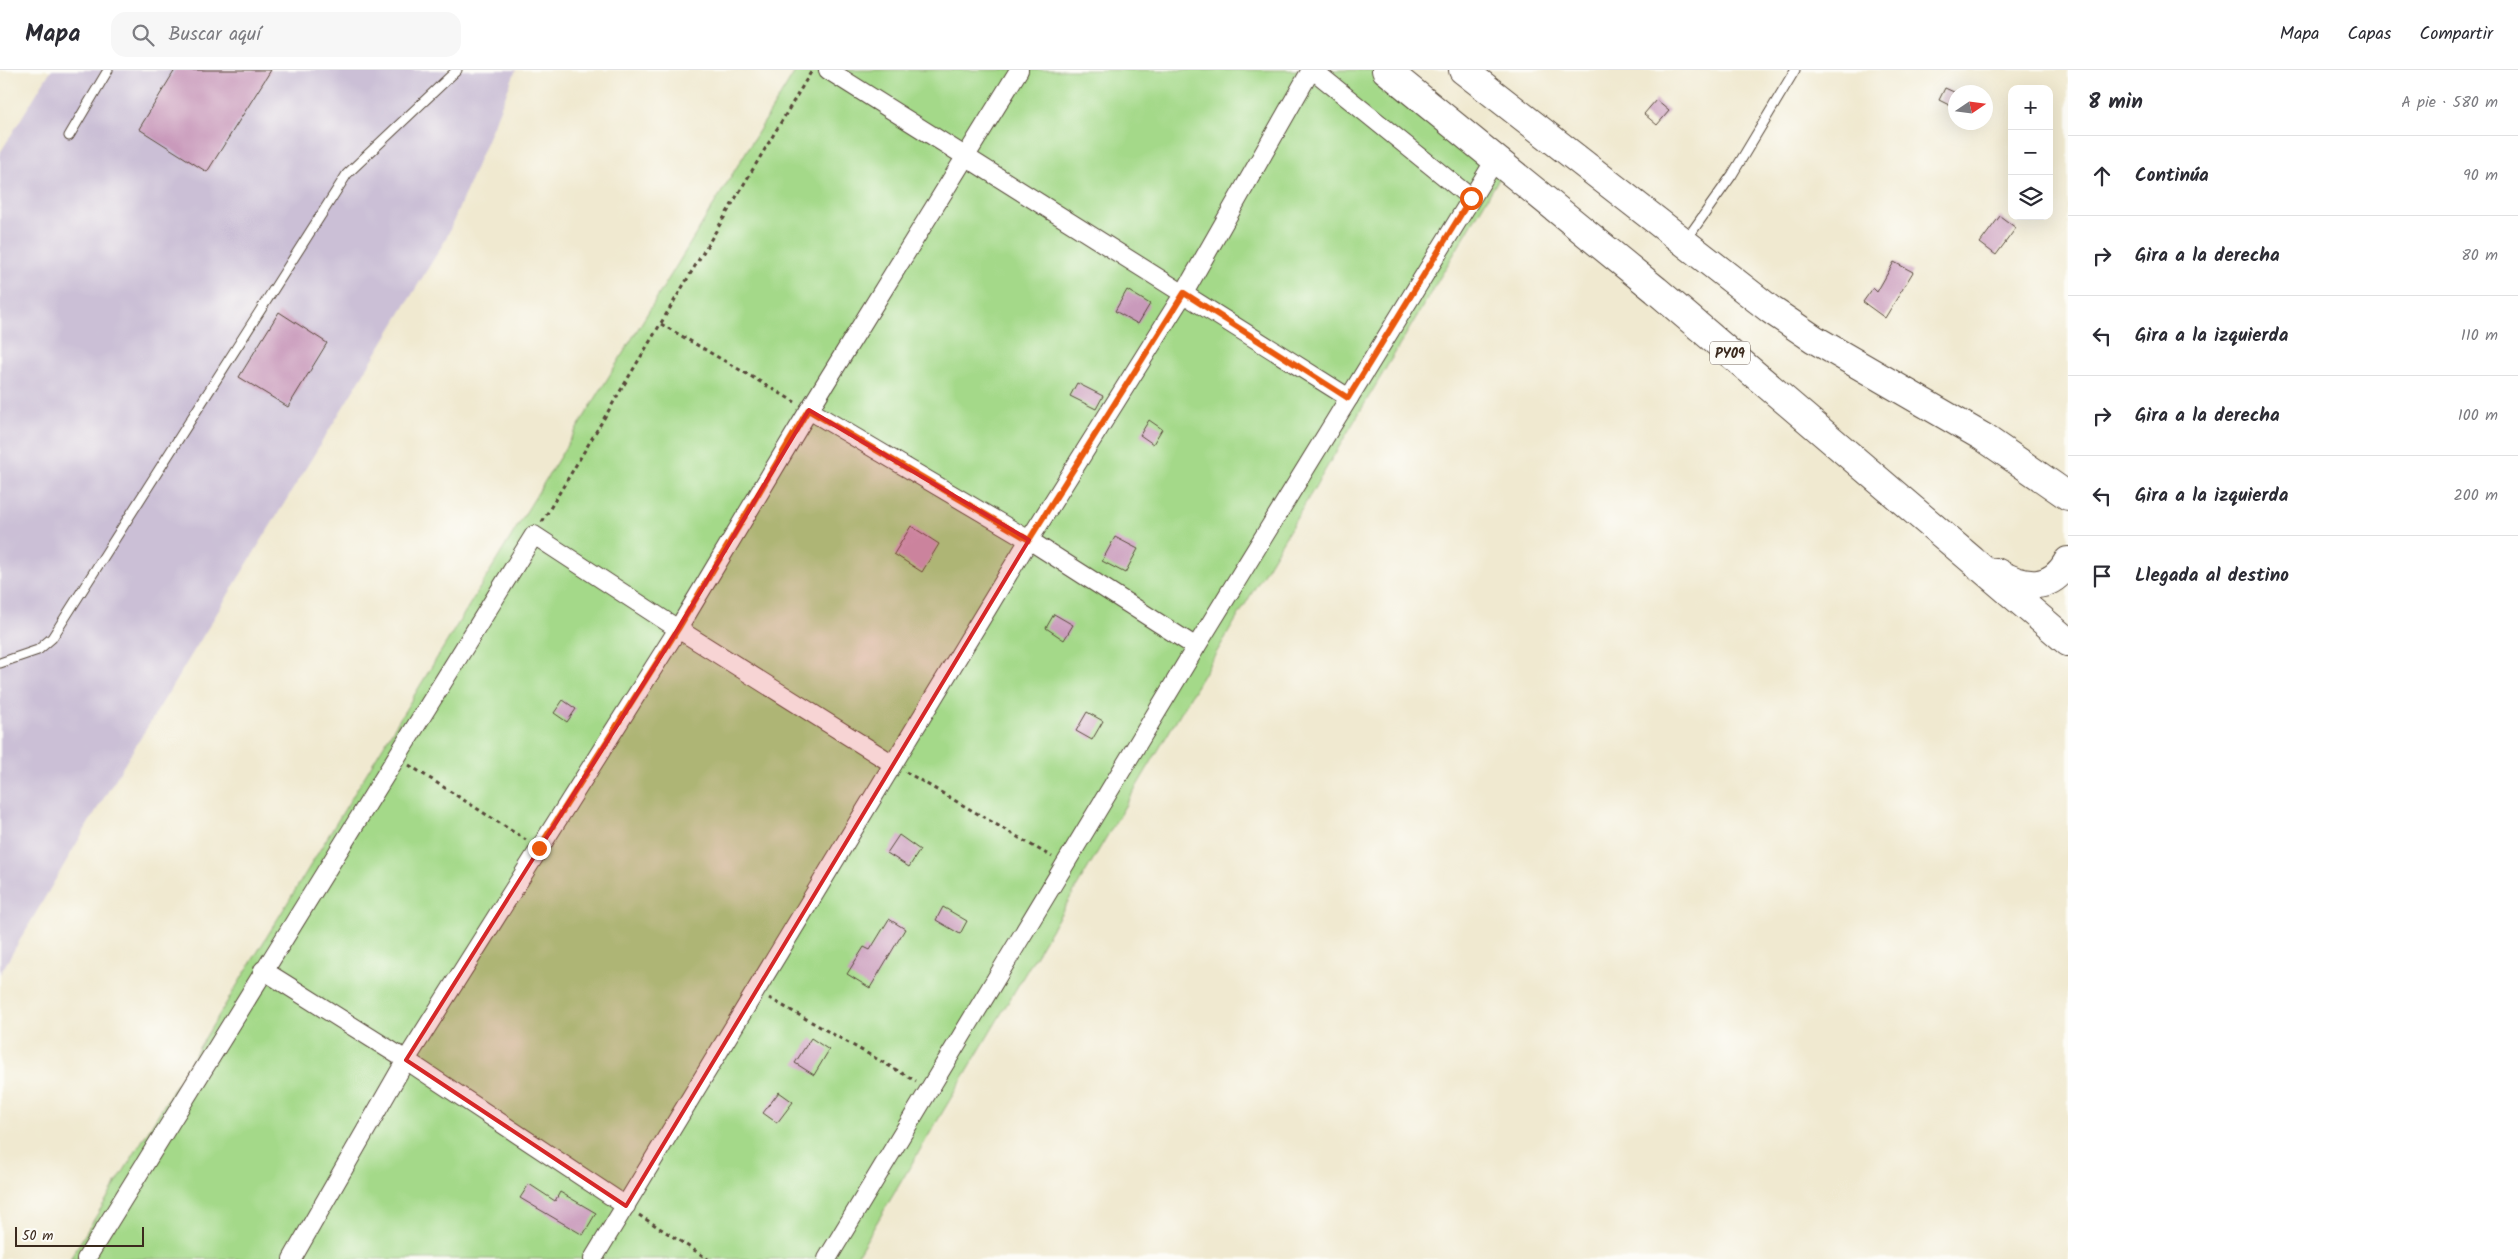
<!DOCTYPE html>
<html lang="es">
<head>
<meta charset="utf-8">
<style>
	body { margin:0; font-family:Kalam,sans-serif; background:#f7f7f7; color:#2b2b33 }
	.controls { position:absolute; right:15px; top:15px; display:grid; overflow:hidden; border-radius:10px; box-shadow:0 5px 20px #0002 }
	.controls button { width:45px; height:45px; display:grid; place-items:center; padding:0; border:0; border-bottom:1px solid #e1e1e2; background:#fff; color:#2b2b33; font:25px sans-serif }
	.compass { position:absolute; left:1948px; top:15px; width:45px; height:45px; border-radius:50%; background:#fff; box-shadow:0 5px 20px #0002; rotate:77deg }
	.scale { position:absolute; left:15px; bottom:12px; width:129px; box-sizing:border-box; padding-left:5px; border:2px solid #3b2a1e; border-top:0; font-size:14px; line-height:18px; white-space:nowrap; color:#3b2a1e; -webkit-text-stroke:4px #fdfcf7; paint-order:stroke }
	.stop { position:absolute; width:15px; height:15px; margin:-11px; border:4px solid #ea580c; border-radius:50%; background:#fff }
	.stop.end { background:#ea580c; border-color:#fff; box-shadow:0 1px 5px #0008 }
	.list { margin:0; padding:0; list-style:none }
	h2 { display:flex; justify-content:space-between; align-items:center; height:65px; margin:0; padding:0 20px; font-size:21px }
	h2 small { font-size:16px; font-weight:400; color:#7c7c81 }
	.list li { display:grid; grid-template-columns:32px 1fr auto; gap:15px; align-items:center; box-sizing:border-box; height:80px; padding:0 20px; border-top:1px solid #e1e1e2 }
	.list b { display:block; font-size:19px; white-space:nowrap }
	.list em { font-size:16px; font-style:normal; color:#7c7c81 }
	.icon { flex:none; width:28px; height:28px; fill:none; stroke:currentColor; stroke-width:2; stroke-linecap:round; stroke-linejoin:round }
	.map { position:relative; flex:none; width:2068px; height:1189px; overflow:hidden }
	header { display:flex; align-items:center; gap:30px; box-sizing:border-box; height:70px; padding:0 25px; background:#fff; border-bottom:1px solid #e1e1e2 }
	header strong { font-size:24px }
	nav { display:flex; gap:28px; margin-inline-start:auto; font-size:18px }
	.search { width:350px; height:45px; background:#f7f7f7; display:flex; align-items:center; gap:12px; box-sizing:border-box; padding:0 18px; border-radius:15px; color:#7c7c81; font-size:19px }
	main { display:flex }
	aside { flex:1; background:#fff }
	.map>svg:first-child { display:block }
	.industrial { fill:#cbbfd6 }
	.green { fill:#a4d989; stroke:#708254 }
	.building { fill:#c99abb }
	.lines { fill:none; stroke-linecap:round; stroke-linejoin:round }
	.lane-casing { stroke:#564739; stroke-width:11 }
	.street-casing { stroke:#564739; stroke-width:20 }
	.highway-casing { stroke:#564739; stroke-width:30 }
	.path { stroke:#564739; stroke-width:3; stroke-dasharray:4 4; stroke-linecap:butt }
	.lane { stroke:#fff; stroke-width:9 }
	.street { stroke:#fff; stroke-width:18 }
	.highway { stroke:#fff; stroke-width:28 }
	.route { stroke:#ea580c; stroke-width:6 }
	.marked { fill:#d62828; fill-opacity:0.2; stroke:#d62828; stroke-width:4; stroke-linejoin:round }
	.labels { text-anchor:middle; stroke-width:5; stroke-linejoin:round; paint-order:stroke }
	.shield { fill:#fdfcf7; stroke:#75695f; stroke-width:1 }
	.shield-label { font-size:14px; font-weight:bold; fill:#3b2a1e }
</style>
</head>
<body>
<header>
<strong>Mapa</strong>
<div class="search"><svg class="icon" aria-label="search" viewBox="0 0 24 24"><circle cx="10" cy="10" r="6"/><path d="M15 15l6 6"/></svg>Buscar aquí</div>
<nav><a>Mapa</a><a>Capas</a><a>Compartir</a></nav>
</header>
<main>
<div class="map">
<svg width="2068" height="1189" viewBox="0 0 2068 1189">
	<rect width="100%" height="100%" fill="#fdfcf7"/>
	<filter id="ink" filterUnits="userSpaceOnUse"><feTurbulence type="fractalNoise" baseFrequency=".02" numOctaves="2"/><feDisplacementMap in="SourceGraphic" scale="10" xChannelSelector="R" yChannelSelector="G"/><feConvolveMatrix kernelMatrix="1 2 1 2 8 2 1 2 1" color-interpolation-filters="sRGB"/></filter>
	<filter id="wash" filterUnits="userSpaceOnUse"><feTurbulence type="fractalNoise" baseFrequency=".0096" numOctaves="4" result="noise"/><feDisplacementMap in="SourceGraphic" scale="20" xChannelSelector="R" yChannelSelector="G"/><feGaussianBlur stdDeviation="1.12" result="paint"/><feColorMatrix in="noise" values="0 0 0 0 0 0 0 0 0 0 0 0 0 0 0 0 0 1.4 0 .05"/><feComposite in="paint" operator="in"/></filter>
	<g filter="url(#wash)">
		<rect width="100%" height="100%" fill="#f0e9d0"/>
		<path class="industrial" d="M51,0h465l-70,169 -355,580 -91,155v-821z"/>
		<path class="green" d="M796,0h575l130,105 -646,1084h-785z"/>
		<g id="blocks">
			<g class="building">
				<path d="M175,0h96l-64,102 -68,-43z"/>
				<path d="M1945,18l11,5 -5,13 -12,-6z"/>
				<path d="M1656,30l13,11 -12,14 -13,-11z"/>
				<path d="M2000,146l16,12 -20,27 -16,-12z"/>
				<path d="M1894,192l19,10 -28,46 -22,-16 10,-14 4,4z"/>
				<path d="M1127,220l23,14 -12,20 -23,-13z"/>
				<path d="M279,242l48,31 -39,64 -49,-30z"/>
				<path d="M1077,313l26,13 -7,13 -26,-13z"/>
				<path d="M1149,350l13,9 -9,15 -13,-9z"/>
				<path d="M911,456l28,18 -17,28 -28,-18z"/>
				<path d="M1115,467l23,12 -13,24 -23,-12z"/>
				<path d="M1054,544l19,11 -9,15 -18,-12z"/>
				<path d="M563,630l13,9 -9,13 -13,-9z"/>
				<path d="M1087,642l16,9 -11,19 -16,-9z"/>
				<path d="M899,765l21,15 -11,17 -22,-14z"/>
				<path d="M943,837l24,14 -7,13 -24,-14z"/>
				<path d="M889,849l16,10 -35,59 -23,-14 17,-27 6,3z"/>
				<path d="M811,968l18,12 -15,25 -19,-12z"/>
				<path d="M779,1022l14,10 -16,21 -14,-10z"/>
				<path d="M529,1114l26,17 5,-9 36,21 -13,22 -63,-37z"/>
			</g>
		</g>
	</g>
	<g filter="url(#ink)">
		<use href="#blocks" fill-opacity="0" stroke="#564739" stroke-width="1"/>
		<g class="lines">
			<defs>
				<g id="lane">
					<path d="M69,66l39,-66"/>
					<path d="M1686,170l46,-65 63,-105"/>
					<path d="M0,593l38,-13 14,-12 295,-464 110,-104"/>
				</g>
				<g id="street">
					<path d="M828,0l521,328"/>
					<path d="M1313,0l158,128"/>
					<path d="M809,340l220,130 167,107"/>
					<path d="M263,900l143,90 220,146"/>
					<path d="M86,1189l448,-724 144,94 215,135"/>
					<path d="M292,1189l114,-199 272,-431 131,-219 210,-340"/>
					<path d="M593,1189l436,-719 155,-247 127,-223"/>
					<path d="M827,1189l369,-612 299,-487"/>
				</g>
				<g id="highway">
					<path d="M1386,0l270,220 412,352"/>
					<path d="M1463,0l308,240 43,29 169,98 85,59"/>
					<path d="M1996,502c28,16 55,20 72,-11"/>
				</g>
			</defs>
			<use href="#lane" class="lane-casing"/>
			<use href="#street" class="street-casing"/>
			<use href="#highway" class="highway-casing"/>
			<g class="path">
				<path d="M661,254l134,78"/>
				<path d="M542,452l269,-450"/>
				<path d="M409,695l117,75"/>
				<path d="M906,702l146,85"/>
				<path d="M769,928l147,83"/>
				<path d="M639,1145l69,44"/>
			</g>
			<use href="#lane" class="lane"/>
			<use href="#street" class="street"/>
			<use href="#highway" class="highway"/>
		</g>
	</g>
	<g class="lines" filter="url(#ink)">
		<path class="route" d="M539,778l139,-219 130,-219 221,130 155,-247 164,105 123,-200"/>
	</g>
	<path class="marked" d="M809,340l220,130 -403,666 -220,-146 272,-431z"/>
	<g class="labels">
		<rect class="shield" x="1710" y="271.5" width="40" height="23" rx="4"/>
		<g class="shield-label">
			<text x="1730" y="288">PY09</text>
		</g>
	</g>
</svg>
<div class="controls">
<button>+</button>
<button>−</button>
<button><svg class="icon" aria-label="layers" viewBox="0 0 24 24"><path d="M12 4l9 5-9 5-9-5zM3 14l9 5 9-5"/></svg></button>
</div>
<svg class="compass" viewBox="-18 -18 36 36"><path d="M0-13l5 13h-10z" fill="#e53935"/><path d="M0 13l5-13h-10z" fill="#7c7c81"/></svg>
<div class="scale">50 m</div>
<div class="stop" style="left:1471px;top:128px"></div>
<div class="stop end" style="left:539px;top:778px"></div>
</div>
<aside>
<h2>8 min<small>A pie · 580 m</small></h2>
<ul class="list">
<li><svg class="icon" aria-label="ahead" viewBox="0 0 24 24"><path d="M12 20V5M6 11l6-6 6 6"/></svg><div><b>Continúa</b></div><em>90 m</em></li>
<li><svg class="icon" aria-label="right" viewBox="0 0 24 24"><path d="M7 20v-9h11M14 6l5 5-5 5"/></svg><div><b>Gira a la derecha</b></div><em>80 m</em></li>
<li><svg class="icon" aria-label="left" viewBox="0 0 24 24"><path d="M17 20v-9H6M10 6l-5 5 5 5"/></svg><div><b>Gira a la izquierda</b></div><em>110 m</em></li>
<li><svg class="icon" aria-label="right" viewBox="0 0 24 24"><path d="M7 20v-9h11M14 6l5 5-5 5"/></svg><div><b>Gira a la derecha</b></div><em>100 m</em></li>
<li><svg class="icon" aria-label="left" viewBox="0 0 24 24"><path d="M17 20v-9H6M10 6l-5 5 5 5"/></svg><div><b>Gira a la izquierda</b></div><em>200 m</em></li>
<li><svg class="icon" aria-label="arrive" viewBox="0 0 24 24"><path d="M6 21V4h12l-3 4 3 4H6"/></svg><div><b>Llegada al destino</b></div></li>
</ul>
</aside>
</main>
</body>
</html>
